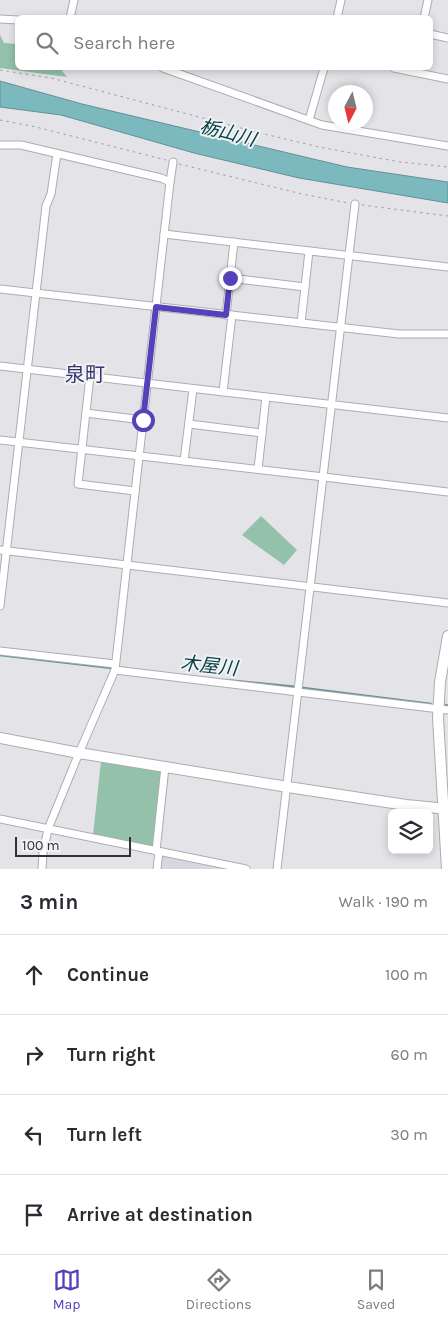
<!DOCTYPE html>
<html lang="en">
<head>
<meta charset="utf-8">
<style>
	body { margin:0; font-family:Karla,"Noto Sans JP",sans-serif; background:#f2f2f3; color:#2b2b33 }
	.controls { position:absolute; right:15px; bottom:15px; display:grid; overflow:hidden; border-radius:8px; box-shadow:0 2px 8px #0003 }
	.controls button { width:45px; height:45px; display:grid; place-items:center; padding:0; border:0; border-bottom:1px solid #e1e1e2; background:#fff; color:#2b2b33; font:25px sans-serif }
	.compass { position:absolute; left:328px; top:85px; width:45px; height:45px; border-radius:50%; background:#fff; box-shadow:0 2px 8px #0003; rotate:187deg }
	.scale { position:absolute; left:15px; bottom:12px; width:116px; box-sizing:border-box; padding-left:5px; border:2px solid #323234; border-top:0; font-size:14px; line-height:18px; white-space:nowrap; color:#323234; -webkit-text-stroke:4px #f1f2f5; paint-order:stroke }
	.stop { position:absolute; width:15px; height:15px; margin:-11px; border:4px solid #5541b9; border-radius:50%; background:#fff }
	.stop.end { background:#5541b9; border-color:#fff; box-shadow:0 1px 5px #0008 }
	.list { margin:0; padding:0; list-style:none }
	h2 { display:flex; justify-content:space-between; align-items:center; height:65px; margin:0; padding:0 20px; font-size:21px }
	h2 small { font-size:16px; font-weight:400; color:#7c7c81 }
	.list li { display:grid; grid-template-columns:32px 1fr auto; gap:15px; align-items:center; box-sizing:border-box; height:80px; padding:0 20px; border-top:1px solid #e1e1e2 }
	.list b { display:block; font-size:19px; white-space:nowrap }
	.list em { font-size:16px; font-style:normal; color:#7c7c81 }
	.icon { flex:none; width:28px; height:28px; fill:none; stroke:currentColor; stroke-width:2; stroke-linecap:round; stroke-linejoin:round }
	.map { position:relative; flex:none; width:448px; height:869px; overflow:hidden }
	.search { position:absolute; background:#fff; box-shadow:0 2px 8px #0003; left:15px; right:15px; top:15px; height:55px; display:flex; align-items:center; gap:12px; box-sizing:border-box; padding:0 18px; border-radius:8px; color:#7c7c81; font-size:19px }
	.sheet { height:385px; background:#fff }
	nav { display:flex; justify-content:space-around; align-items:center; box-sizing:border-box; height:70px; border-top:1px solid #e1e1e2; background:#fff; font-size:14px; color:#7c7c81 }
	nav a { display:grid; justify-items:center; gap:2px }
	nav .on { color:#5541b9 }
	.map>svg:first-child { display:block }
	.built { fill:#d6d7e2 }
	.green { fill:#94c1a9 }
	.water { fill:#7bb9bf; stroke:#659095 }
	.lines { fill:none; stroke-linecap:round; stroke-linejoin:round }
	.stream { stroke:#659095; stroke-width:2.5 }
	.street-casing { stroke:#adadb1; stroke-width:9 }
	.secondary-casing { stroke:#adadb1; stroke-width:12 }
	.path { stroke:#9e9ea1; stroke-width:1; stroke-dasharray:2.5 4; stroke-linecap:butt }
	.street { stroke:#fff; stroke-width:7 }
	.secondary { stroke:#fff; stroke-width:10 }
	.route { stroke:#5541b9; stroke-width:6 }
	.labels { text-anchor:middle; stroke-width:4; stroke-linejoin:round; paint-order:stroke }
	.water-label { font-size:19px; font-style:italic; fill:#044146; stroke:#f1f2f5 }
	.quarter-label { font-size:20px; fill:#38326e; stroke:#f1f2f5 }
</style>
</head>
<body>
<div class="map">
<svg width="448" height="869" viewBox="0 0 448 869">
	<rect width="100%" height="100%" fill="#e4e4e8"/>
	<path class="built" d="M160,856l65,13h-66z"/>
	<g class="green">
		<path d="M0,35l4,8 13,1 1,24h42l7,9 -67,-9z"/>
		<path d="M261,516l36,34 -13,15 -42,-30z"/>
		<path d="M101,761l62,11 -8,76 -62,-13z"/>
	</g>
	<path class="water" d="M0,81l82,23 265,63 101,15v21l-149,-25 -105,-25 -133,-38 -61,-8z"/>
	<g class="lines">
		<g class="stream">
			<path d="M0,655l112,13"/>
			<path d="M226,680l71,7"/>
			<path d="M303,688l128,16"/>
			<path d="M446,705l2,1"/>
		</g>
		<defs>
			<g id="street">
				<path d="M70,18l4,-18"/>
				<path d="M337,18l4,-18"/>
				<path d="M424,18l4,-18"/>
				<path d="M0,19l18,1"/>
				<path d="M430,34l18,4"/>
				<path d="M163,68l159,57 126,21"/>
				<path d="M394,68l54,11"/>
				<path d="M309,120l15,-52"/>
				<path d="M0,145h21l140,33 9,4 -55,488 -36,83 -31,76 -5,24 -1,16"/>
				<path d="M170,182l3,-20"/>
				<path d="M164,234l284,33"/>
				<path d="M230,278l75,9"/>
				<path d="M0,289l399,45h49"/>
				<path d="M226,315l8,-73"/>
				<path d="M301,323l8,-72"/>
				<path d="M0,366l448,52"/>
				<path d="M90,376l-12,108 57,7"/>
				<path d="M223,392l9,-77"/>
				<path d="M86,413l57,7"/>
				<path d="M189,424l73,9"/>
				<path d="M0,440l324,37 124,15"/>
				<path d="M184,461l9,-72"/>
				<path d="M258,469l8,-72"/>
				<path d="M0,550l448,53"/>
				<path d="M0,606l46,-400 5,-12 6,-40"/>
				<path d="M0,651l115,13"/>
				<path d="M115,670l333,40"/>
				<path d="M0,819l246,50"/>
				<path d="M156,851l9,-84"/>
				<path d="M157,869l2,-17"/>
				<path d="M277,869l78,-665"/>
			</g>
			<g id="secondary">
				<path d="M0,738l79,15 209,34 118,18 42,4"/>
				<path d="M447,869l-9,-151 2,-36 8,-46"/>
			</g>
		</defs>
		<use href="#street" class="street-casing"/>
		<use href="#secondary" class="secondary-casing"/>
		<g class="path">
			<path d="M0,70l51,8 205,54 63,15 81,15 48,5"/>
			<path d="M0,120l36,7 130,33"/>
			<path d="M179,164l123,30 46,9"/>
			<path d="M362,205l86,11"/>
		</g>
		<use href="#street" class="street"/>
		<use href="#secondary" class="secondary"/>
	</g>
	<g class="lines">
		<path class="route" d="M143,420l13,-113 70,8 4,-37"/>
	</g>
	<g class="labels">
		<g class="water-label">
			<text transform="translate(228 132) rotate(15)" y="7">栃山川</text>
			<text transform="translate(209 665) rotate(6)" y="7">木屋川</text>
		</g>
		<g class="quarter-label">
			<text x="85" y="381">泉町</text>
		</g>
	</g>
</svg>
<div class="controls">
<button><svg class="icon" aria-label="layers" viewBox="0 0 24 24"><path d="M12 4l9 5-9 5-9-5zM3 14l9 5 9-5"/></svg></button>
</div>
<svg class="compass" viewBox="-18 -18 36 36"><path d="M0-13l5 13h-10z" fill="#e53935"/><path d="M0 13l5-13h-10z" fill="#7c7c81"/></svg>
<div class="scale">100 m</div>
<div class="stop" style="left:143px;top:420px"></div>
<div class="stop end" style="left:230px;top:278px"></div>
<div class="search"><svg class="icon" aria-label="search" viewBox="0 0 24 24"><circle cx="10" cy="10" r="6"/><path d="M15 15l6 6"/></svg>Search here</div>
</div>
<section class="sheet">
<h2>3 min<small>Walk · 190 m</small></h2>
<ul class="list">
<li><svg class="icon" aria-label="ahead" viewBox="0 0 24 24"><path d="M12 20V5M6 11l6-6 6 6"/></svg><div><b>Continue</b></div><em>100 m</em></li>
<li><svg class="icon" aria-label="right" viewBox="0 0 24 24"><path d="M7 20v-9h11M14 6l5 5-5 5"/></svg><div><b>Turn right</b></div><em>60 m</em></li>
<li><svg class="icon" aria-label="left" viewBox="0 0 24 24"><path d="M17 20v-9H6M10 6l-5 5 5 5"/></svg><div><b>Turn left</b></div><em>30 m</em></li>
<li><svg class="icon" aria-label="arrive" viewBox="0 0 24 24"><path d="M6 21V4h12l-3 4 3 4H6"/></svg><div><b>Arrive at destination</b></div></li>
</ul>
</section>
<nav>
<a class="on"><svg class="icon" aria-label="map" viewBox="0 0 24 24"><path d="M3 6l6-2 6 2 6-2v14l-6 2-6-2-6 2zM9 4v14M15 6v14"/></svg>Map</a>
<a><svg class="icon" aria-label="directions" viewBox="0 0 24 24"><path d="M12 3l9 9-9 9-9-9zM9 14v-3h6M13 9l2 2-2 2"/></svg>Directions</a>
<a><svg class="icon" aria-label="saved" viewBox="0 0 24 24"><path d="M7 4h10v16l-5-4-5 4z"/></svg>Saved</a>
</nav>
</body>
</html>
